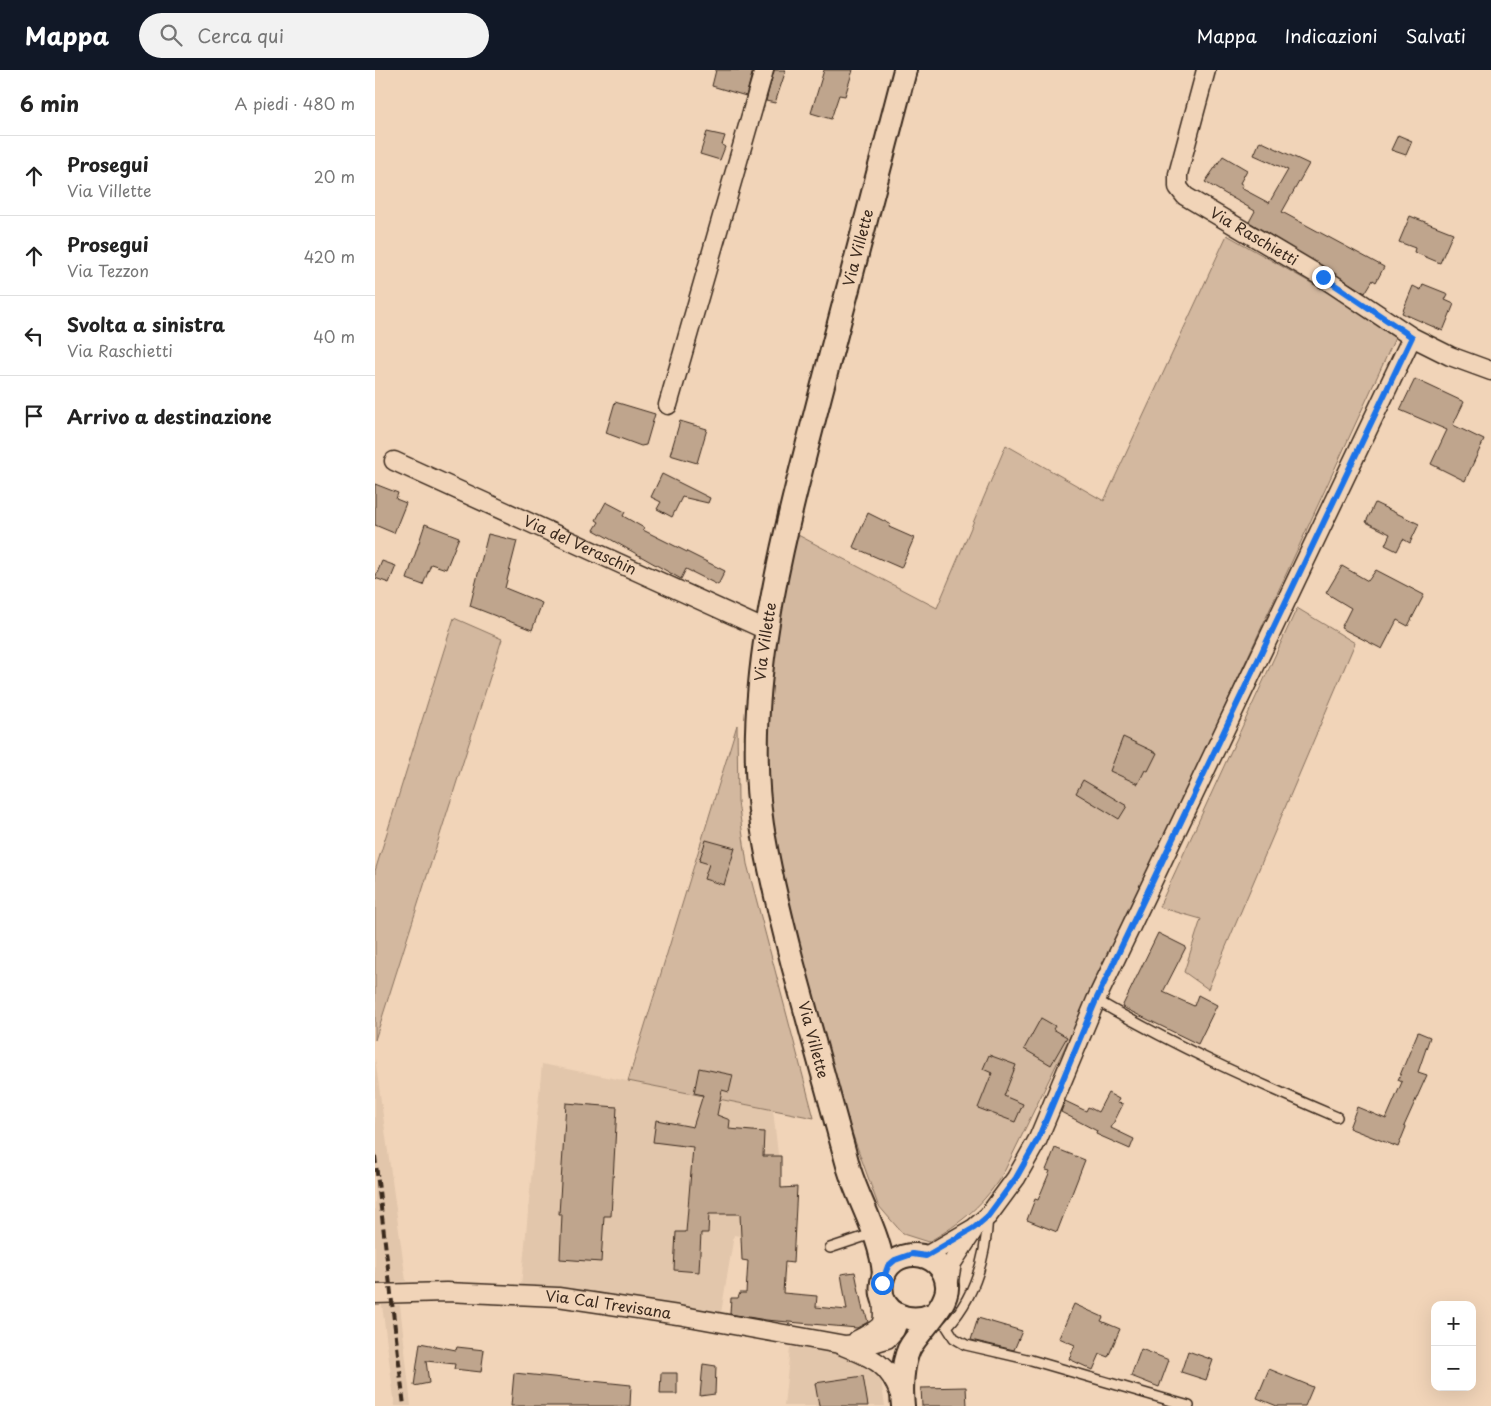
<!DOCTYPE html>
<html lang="it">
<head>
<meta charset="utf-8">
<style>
	body { margin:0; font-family:"Playpen Sans",sans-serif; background:#f2f2f2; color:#222 }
	.controls { position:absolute; right:15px; bottom:15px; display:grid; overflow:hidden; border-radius:10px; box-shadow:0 5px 20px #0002 }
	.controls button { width:45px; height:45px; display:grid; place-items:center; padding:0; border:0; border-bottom:1px solid #e0e0e0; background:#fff; color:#222; font:25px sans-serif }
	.stop { position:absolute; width:15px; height:15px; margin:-11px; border:4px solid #1a73e8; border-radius:50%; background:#fff }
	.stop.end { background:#1a73e8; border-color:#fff; box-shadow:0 1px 5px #0008 }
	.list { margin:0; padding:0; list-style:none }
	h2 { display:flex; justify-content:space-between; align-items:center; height:65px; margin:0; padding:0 20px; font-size:21px }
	h2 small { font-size:16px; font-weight:400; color:#767676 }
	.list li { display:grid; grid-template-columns:32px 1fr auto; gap:15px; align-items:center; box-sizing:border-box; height:80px; padding:0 20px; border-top:1px solid #e0e0e0 }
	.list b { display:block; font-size:19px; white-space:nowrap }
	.list p { margin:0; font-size:16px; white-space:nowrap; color:#767676 }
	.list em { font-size:16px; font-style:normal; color:#767676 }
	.icon { flex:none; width:28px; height:28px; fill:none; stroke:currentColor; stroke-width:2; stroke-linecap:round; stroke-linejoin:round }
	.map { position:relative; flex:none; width:1116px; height:1336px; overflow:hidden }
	header { display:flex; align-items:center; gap:30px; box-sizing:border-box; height:70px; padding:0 25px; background:#111827; color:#fff }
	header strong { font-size:24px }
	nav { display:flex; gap:28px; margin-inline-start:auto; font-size:18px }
	.search { width:350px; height:45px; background:#f2f2f2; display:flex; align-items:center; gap:12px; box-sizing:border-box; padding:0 18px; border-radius:28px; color:#767676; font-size:19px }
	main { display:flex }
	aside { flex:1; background:#fff }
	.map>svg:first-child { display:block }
	.built { fill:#e2c6ab }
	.green { fill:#d3b89f; stroke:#87715e }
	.building { fill:#bfa58d; stroke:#3b2a1e }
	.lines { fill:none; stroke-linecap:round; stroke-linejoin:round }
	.service-casing { stroke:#3b2a1e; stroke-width:12 }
	.minor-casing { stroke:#3b2a1e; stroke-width:21 }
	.tertiary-casing { stroke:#3b2a1e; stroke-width:26 }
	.service { stroke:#f1d4b8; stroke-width:9 }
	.minor { stroke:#f1d4b8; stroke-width:18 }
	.tertiary { stroke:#f1d4b8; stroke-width:22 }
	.rail { stroke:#3b2a1e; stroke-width:4; stroke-dasharray:8 4; stroke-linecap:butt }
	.route { stroke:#1a73e8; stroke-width:6 }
	.labels { text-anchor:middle; stroke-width:4.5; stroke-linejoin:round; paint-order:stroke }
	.street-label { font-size:15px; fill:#3b2a1e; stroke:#f1d4b8 }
</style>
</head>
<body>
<header>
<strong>Mappa</strong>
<div class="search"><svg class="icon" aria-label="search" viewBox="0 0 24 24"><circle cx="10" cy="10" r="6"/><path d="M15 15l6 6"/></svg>Cerca qui</div>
<nav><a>Mappa</a><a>Indicazioni</a><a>Salvati</a></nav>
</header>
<main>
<aside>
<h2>6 min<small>A piedi · 480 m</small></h2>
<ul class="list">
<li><svg class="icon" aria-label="ahead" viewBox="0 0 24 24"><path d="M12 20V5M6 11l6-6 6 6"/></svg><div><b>Prosegui</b><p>Via Villette</p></div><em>20 m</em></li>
<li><svg class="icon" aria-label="ahead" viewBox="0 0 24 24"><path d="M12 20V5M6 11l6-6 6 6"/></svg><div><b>Prosegui</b><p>Via Tezzon</p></div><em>420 m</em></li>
<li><svg class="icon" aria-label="left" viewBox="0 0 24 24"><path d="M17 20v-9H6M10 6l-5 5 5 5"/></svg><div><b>Svolta a sinistra</b><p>Via Raschietti</p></div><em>40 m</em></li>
<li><svg class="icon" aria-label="arrive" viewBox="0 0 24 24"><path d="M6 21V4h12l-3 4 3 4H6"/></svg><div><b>Arrivo a destinazione</b></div></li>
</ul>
</aside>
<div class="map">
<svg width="1116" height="1336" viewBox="0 0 1116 1336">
	<rect width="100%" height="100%" fill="#f1d4b8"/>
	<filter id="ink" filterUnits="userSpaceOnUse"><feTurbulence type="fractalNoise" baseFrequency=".02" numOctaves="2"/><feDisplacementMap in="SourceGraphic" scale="10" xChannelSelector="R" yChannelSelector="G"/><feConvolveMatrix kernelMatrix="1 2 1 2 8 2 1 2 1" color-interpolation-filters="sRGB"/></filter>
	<g filter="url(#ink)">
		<g class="built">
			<path d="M0,988l31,223 -31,3z"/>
			<path d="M167,994l231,46 15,134 -54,-9 -13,78 -120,-18 -80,-9z"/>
			<path d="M7,1235h18l11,101h-16z"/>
			<path d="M415,1277l88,11 7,48h-101z"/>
		</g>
		<g class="green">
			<path d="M852,165l107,61 61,42 -274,594 -116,238c-20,34 -43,53 -77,72l-25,-8 -25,-29 -36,-100 -66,-247 -8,-59 -2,-62 7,-106 25,-96 139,73 69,-163 98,56z"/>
			<path d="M922,538l58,35 -147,346 -24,-17 17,-53 -42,-12z"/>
			<path d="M79,548l48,21 -127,401v-169z"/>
			<path d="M362,655l1,77 9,62 67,254 -186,-37z"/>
		</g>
		<g class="building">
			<path d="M341,0h37l-7,26 -34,-10z"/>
			<path d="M399,0h12l-11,33 -9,-2z"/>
			<path d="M449,0h29l-8,26 -6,-1 -8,24 -20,-6z"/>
			<path d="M332,62l18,4 -3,9 3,2 -5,13 -20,-6z"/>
			<path d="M1023,65l14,6 -6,14 -15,-5z"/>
			<path d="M885,71l49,23 -27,48 102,55 -8,15 -3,-2 -8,13 -116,-71 6,-11 -50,-29 18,-26 24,14 -7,13 3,2 -2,3 28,15 19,-33 -34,-15z"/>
			<path d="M1035,146l43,17 -13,30 -26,-11 1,-4 -16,-6z"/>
			<path d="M1048,214l25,10 -3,6 9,4 -11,27 -41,-18 11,-27 8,4z"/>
			<path d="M1040,309l49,23 -11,23 31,15 -19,41 -34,-17 16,-34 -47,-20z"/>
			<path d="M240,332l40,12 -9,31 -5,1 -35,-13z"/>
			<path d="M305,351l27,8 -10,34 -27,-8z"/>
			<path d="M287,404l48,24 -2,5 -26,-6 -10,20 -15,-8 4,-7 -10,-5z"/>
			<path d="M0,414l23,9 -2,6 10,4 -12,30 -19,-8z"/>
			<path d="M231,432l19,10 -2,4 21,12 -1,2 82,41 -7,14 -32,-16 -5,10 -87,-49 5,-8 -3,-2z"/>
			<path d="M1000,433l44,21 -9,19 -7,-4 -6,12 -12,-6 5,-11 -24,-12z"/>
			<path d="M493,443l22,11 -1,3 25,11 -13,30 -48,-21z"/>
			<path d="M50,454l34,13 -13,32 -15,-5 -8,21 -16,-6z"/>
			<path d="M113,464l29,7 -12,47 37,15 -10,27 -62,-24z"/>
			<path d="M7,491l14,5 -7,17 -14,-5z"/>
			<path d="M967,496l26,15 8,-11 48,25 -16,31 -11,-6 -15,29 -41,-21 10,-20 -25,-15z"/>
			<path d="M748,667l34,16 -9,18 -3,-1 -7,14 -28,-13z"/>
			<path d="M708,710l44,26 -8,13 -43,-26z"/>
			<path d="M331,770l29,8 -11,37 -20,-6 5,-15 -10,-3z"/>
			<path d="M783,863l28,14 -23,45 31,14 4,-11 19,10 -19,39 -76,-37z"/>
			<path d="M666,948l14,8 -2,3 14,8 -16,28 -27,-16z"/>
			<path d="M1043,962l12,5 -12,35 9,3 -23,51 2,1 -8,20 -49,-19 8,-21 29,12 16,-37 -4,-2z"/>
			<path d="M614,985l27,10 -12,31 19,8 -8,18 -37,-14 14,-35 -9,-4z"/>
			<path d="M324,998l34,7 -4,17 -7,-2 -5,25 13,5 -1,9 35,3 -1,24h18v32l16,-1 -4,76 -8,-1 -2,31 34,3 -1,11 31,3 -6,-36 14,-2 8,39h2l3,11 -11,6 -91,-8 -36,-6 1,-16h7l2,-5h6l2,-32 -6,-1 -2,-46h-31l-1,19h-7l-2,39 -25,-2 2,-38h10l7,-85 -40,-5 3,-22 37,7 10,-32 -9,-2z"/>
			<path d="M733,1023l11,6 -2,4 6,1 -12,24 23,11 -4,10 -34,-15 1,-3 -36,-19 4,-11 21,10 2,-4 10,5z"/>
			<path d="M191,1033l51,4 -6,109h-7l-3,46 -41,-3 2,-45h-3z"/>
			<path d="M680,1078l30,12 -28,72 -30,-12 8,-21 3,1 12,-29 -4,-1z"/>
			<path d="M699,1234l29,13 -2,4 19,8 -12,28 -8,-3 -7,16 -24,-11 6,-14 -16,-7z"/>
			<path d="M603,1248l44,13 -8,19 -43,-10z"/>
			<path d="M45,1273l36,7 1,-3 27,3 -3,22 -27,-3 1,-5 -29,-3 3,22 -15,3z"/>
			<path d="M766,1279l28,11 -10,27 -28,-11z"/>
			<path d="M813,1281l25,9 -7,20 -25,-8z"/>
			<path d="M328,1294l13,2 -1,28 -15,2z"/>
			<path d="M894,1299l44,18 -8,19h-28l-20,-8z"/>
			<path d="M139,1303l117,12 -1,21h-119z"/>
			<path d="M286,1303h16v21h-17z"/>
			<path d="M488,1306l5,30h-49l-4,-23z"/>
			<path d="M591,1317l1,19h-45l-1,-18z"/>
		</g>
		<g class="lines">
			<defs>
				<g id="service">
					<path d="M721,930c80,47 157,81 241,117"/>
					<path d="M613,1146c-2,40 -13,81 -41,111l7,11 12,7 65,15 158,46"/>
					<path d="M455,1178l45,-15"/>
				</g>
				<g id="minor">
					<path id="s1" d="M831,0l-28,104v13l7,9 137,81 90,60 38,19 41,15"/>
					<path d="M293,335l96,-335"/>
					<path id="s2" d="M19,391l372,169"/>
					<path d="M551,1186l48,-28 14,-12 28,-38 22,-39 58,-139 316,-663"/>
					<path d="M573,1216l4,-23 21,-32"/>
					<path id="s3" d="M0,1224l71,-2 112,5 120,18 167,30 32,-3 10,-3 8,-9 5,-14"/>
					<path d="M482,1270c29,-15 27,-13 25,-44"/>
					<path d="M468,1276c30,12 46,18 57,49"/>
				</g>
				<g id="tertiary">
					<path id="s4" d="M509,1204c-3,-38 -24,-69 -35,-105 -19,-68 -38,-136 -56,-204 -12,-46 -24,-93 -31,-140 -21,-138 24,-296 58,-429 28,-109 57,-217 85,-326"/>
					<path d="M528,1336c-2,-17 -1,-41 6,-57 10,-19 40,-43 38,-64 -3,-38 -59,-41 -65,-3 -5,31 27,44 52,32"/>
				</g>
			</defs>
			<use href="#service" class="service-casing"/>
			<use href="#minor" class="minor-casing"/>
			<use href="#tertiary" class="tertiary-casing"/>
			<use href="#service" class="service"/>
			<use href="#minor" class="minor"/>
			<use href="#tertiary" class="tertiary"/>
			<path class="rail" d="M0,1086l29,250"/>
		</g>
	</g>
	<g class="lines" filter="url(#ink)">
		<path class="route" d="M507,1213l6,-17 7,-6 17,-6 14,2 48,-28 14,-12 28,-38 22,-39 58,-139 316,-663 -89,-60"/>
	</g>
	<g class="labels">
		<g class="street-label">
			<text dy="5" stroke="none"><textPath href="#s1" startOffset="212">Via Raschietti</textPath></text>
			<text dy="5" stroke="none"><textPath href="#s4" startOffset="1055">Via Villette</textPath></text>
			<text dy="5" stroke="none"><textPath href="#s2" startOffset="204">Via del Veraschin</textPath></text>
			<text dy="5" stroke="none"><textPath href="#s4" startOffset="650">Via Villette</textPath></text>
			<text transform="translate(438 970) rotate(75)" y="5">Via Villette</text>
			<text dy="5" stroke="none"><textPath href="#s3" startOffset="234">Via Cal Trevisana</textPath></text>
		</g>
	</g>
</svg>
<div class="controls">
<button>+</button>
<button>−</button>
</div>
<div class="stop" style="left:507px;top:1213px"></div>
<div class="stop end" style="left:948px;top:207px"></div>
</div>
</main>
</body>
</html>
